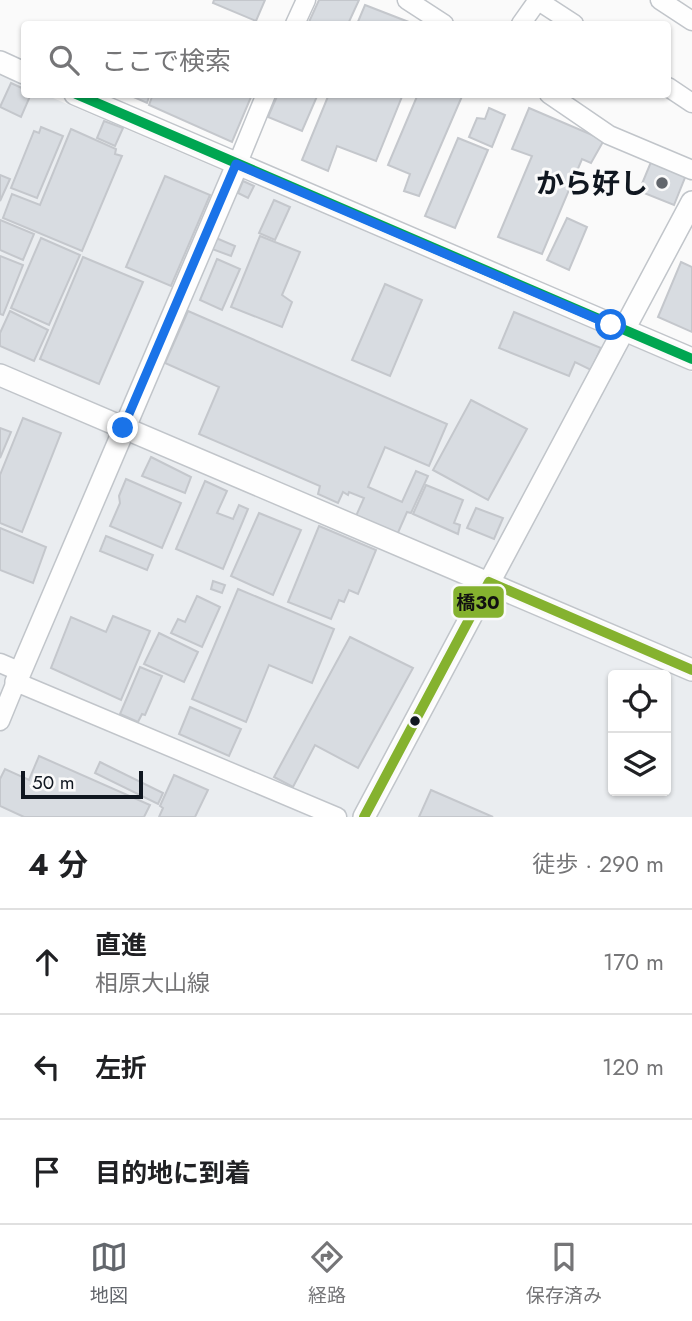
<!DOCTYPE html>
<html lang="ja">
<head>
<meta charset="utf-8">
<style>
	body { margin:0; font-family:Jost,"Noto Sans JP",sans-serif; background:#f6f6f6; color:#202124 }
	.controls { position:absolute; right:21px; bottom:21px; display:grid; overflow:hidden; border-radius:7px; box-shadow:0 2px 5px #0004 }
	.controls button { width:63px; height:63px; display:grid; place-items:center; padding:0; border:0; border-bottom:2px solid #e0e0e0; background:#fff; color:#202124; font:35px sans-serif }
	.scale { position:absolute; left:21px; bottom:18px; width:122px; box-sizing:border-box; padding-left:7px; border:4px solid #101720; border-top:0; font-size:19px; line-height:24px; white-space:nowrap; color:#101720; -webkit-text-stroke:5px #fafafa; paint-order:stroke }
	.stop { position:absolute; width:21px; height:21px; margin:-16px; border:5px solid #1a73e8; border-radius:50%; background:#fff }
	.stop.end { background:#1a73e8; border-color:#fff; box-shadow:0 2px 7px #0008 }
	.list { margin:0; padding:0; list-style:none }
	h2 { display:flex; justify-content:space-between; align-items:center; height:91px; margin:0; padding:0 28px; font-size:30px }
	h2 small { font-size:23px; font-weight:400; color:#757577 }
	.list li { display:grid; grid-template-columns:46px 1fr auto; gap:21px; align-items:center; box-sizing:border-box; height:105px; padding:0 28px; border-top:2px solid #e0e0e0 }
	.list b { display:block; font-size:26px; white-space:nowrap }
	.list p { margin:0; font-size:23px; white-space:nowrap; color:#757577 }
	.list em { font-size:23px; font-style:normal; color:#757577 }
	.icon { flex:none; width:38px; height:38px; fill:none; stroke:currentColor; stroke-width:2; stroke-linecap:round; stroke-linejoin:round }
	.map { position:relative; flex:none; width:692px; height:817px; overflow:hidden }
	.search { position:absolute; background:#fff; box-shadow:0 2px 5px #0004; left:21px; right:21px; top:21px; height:77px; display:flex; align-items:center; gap:18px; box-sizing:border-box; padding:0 24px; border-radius:7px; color:#757577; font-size:26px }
	.sheet { height:406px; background:#fff }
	nav { display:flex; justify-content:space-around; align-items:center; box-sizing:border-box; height:98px; border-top:2px solid #e0e0e0; background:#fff; font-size:19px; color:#757577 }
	nav a { display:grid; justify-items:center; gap:4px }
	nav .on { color:#62666c }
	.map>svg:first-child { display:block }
	.built { fill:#eaedf0; fill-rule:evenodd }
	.building { fill:#d8dce1; stroke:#c4c7cc; stroke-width:2 }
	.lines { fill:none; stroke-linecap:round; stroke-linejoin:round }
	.minor-casing { stroke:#c1c5ca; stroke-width:21 }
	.tertiary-casing { stroke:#c1c5ca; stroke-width:24 }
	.minor { stroke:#fefefe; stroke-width:18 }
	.tertiary { stroke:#fefefe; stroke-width:21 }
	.bus-1-casing { stroke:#fafafa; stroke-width:16 }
	.bus-2-casing { stroke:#fafafa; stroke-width:16 }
	.bus-1 { stroke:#00a651; stroke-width:10 }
	.bus-2 { stroke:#85b22f; stroke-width:10 }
	.route { stroke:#1a73e8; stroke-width:9 }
	.poi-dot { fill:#62666c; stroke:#fafafa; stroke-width:2.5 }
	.bus-dot { fill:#101720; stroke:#fafafa; stroke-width:2.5 }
	.labels { text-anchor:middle; stroke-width:6; stroke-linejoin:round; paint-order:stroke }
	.poi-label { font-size:28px; font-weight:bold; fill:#101720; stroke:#fafafa; text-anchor:end }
	.line-badge { stroke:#fafafa; stroke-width:2.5 }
	.pale-badge-label { font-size:19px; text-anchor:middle; font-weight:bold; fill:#111 }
</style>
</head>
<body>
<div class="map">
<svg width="692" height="817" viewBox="0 0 692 817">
	<rect width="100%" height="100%" fill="#fafafa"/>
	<path class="built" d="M0,75l24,10v9l22,1 646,277v445h-692zM613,675h53v116h-53z"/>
	<g class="building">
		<path d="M214,0h51l-9,21 -43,-18z"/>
		<path d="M319,0h40l-11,24h-40z"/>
		<path d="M365,5l49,19h-57z"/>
		<path d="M11,83l13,6v5h7l-10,23 -21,-10z"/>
		<path d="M127,94h23l-3,9z"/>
		<path d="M153,94h91l7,3 -19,45 -83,-37z"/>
		<path d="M278,94h40l-16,37 -34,-14z"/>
		<path d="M329,94h74l-27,67 -39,-15 -9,25 -26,-11z"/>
		<path d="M418,94h45l-44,102 -15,-5 6,-17 -22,-9z"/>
		<path d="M489,108l16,7 -13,32 -23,-10 8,-19 8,1z"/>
		<path d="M529,108l75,32 -13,23 -9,-4 -40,95 -44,-17 34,-81 -20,-7z"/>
		<path d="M104,121l19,7 -8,18 -18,-8z"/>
		<path d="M41,127l22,9 -26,62 -26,-10 23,-57 5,2z"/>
		<path d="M71,129l45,20 -1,5 7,2 -40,95 -79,-33 9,-24 28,11z"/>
		<path d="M458,138l30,12 -33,78 -30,-12z"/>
		<path d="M651,162l35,13 -12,30 -35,-14z"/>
		<path d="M0,175l10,4 -10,22z"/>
		<path d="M165,176l45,19 -39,91 -45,-19z"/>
		<path d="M243,181l11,5 -6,12 -10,-5z"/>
		<path d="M274,200l16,7 -15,33 -16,-7z"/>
		<path d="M567,218l20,9 -18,43 -22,-10z"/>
		<path d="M0,220l34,14 -11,26 -23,-10z"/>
		<path d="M260,236l40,16 -18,43 10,7 -10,25 -51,-20z"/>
		<path d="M41,238l39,17 -31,70 -38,-17z"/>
		<path d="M216,238l19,8 -4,10 -19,-7z"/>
		<path d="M0,256l23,9 -20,50 -3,-1z"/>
		<path d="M83,257l60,25 -44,102 -59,-25z"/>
		<path d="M217,259l23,10 -18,41 -22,-10z"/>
		<path d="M681,262l11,5v65l-34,-15z"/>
		<path d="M385,284l37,16 -32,76 -38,-16z"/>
		<path d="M10,311l38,19 -14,31 -34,-15v-13z"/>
		<path d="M188,311l259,113 -18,42 -44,-19 -17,40 34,15 14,-31 12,5 -17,37 -4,-1 -10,23 -41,-19 8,-18 -15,-6 -1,3 -5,-3 -5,11 -20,-9 2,-8 -121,-52 20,-47 -54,-24z"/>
		<path d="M514,312l87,36 -10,22 -16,-8 -6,14 -70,-28z"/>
		<path d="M471,400l56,29 -39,71 -55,-30z"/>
		<path d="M23,418l38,15 -39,99 -22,-9v-48z"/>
		<path d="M0,428l11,4 -11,26z"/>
		<path d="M151,457l40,20 -6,16 -43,-17z"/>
		<path d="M126,479l55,24 -19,45 -52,-22 10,-23 -1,-7z"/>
		<path d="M205,481l22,10 -10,22 16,6 6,-14 9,4 -25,60 -47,-20z"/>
		<path d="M426,485l37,15 -9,23 6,2 -2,9 -45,-20z"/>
		<path d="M476,508l27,10 -9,21 -27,-11z"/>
		<path d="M259,513l42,17 -28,65 -42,-19z"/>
		<path d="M319,526l57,24 -18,44 -9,-4 -5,12 -5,-2 -8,19 -43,-17z"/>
		<path d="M0,528l46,19 -13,36 -33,-13z"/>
		<path d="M106,536l47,19 -6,15 -47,-19z"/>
		<path d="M213,581l12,4 -3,8 -11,-4z"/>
		<path d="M238,589l96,40 -22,54 -43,-18 -23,57 -54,-23z"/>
		<path d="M197,596l23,11 -18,40 -31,-14 7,-14 7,3z"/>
		<path d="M113,616l37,15 -29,69 -70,-32 20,-51 35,15z"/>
		<path d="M159,633l39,19 -14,30 -40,-18z"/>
		<path d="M350,637l63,31 -55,100 -43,-23 -22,42 -19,-10z"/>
		<path d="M140,667l22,9 -17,39 -3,-1 -4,8 -18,-8z"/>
		<path d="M190,707l51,22 -12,27 -50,-22z"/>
		<path d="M39,756l111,49 -6,12h-120l-24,-11v-27l5,-10 24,11z"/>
		<path d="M100,762l63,31 -5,11 -63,-31z"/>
		<path d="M174,775l34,15 -13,27h-36l4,-9 -3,-2z"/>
		<path d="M431,790l62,27h-74z"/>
	</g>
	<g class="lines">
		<defs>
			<g id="minor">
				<path d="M407,0l37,24"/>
				<path d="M537,0l37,24"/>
				<path d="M660,0l32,21"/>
				<path d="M295,24l11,-24"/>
				<path d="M521,24l17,-24"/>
				<path d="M668,87l24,16"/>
				<path d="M549,94l60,41 83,35"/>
				<path d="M237,165l29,-71"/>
				<path d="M0,663l21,9"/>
				<path d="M0,721l16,-39 321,135"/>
			</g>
			<g id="tertiary">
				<path d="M0,62l24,11"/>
				<path d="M75,94l617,265"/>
				<path d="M0,375l692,295"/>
				<path d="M16,682l221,-517"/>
				<path d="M364,817l328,-615"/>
			</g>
		</defs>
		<use href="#minor" class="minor-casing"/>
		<use href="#tertiary" class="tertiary-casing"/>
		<use href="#minor" class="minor"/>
		<use href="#tertiary" class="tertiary"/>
		<defs>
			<path id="bus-1" d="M76,94l616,265"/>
			<path id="bus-2" d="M364,817l125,-235 203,88"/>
		</defs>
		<use href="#bus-1" class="bus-1-casing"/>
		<use href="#bus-2" class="bus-2-casing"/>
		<use href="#bus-1" class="bus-1"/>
		<use href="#bus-2" class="bus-2"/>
	</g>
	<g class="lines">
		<path class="route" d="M123,428l113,-264 375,161"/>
	</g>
	<circle class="poi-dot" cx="662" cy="183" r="7"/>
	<circle class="bus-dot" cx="415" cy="721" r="6"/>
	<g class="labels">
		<g class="poi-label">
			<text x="648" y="193">から好し</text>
		</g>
	</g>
	<rect class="line-badge" x="452" y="585" width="53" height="34" rx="7" fill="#85b22f"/>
	<g class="pale-badge-label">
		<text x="478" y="609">橋30</text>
	</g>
</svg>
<div class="controls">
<button><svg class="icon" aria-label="locate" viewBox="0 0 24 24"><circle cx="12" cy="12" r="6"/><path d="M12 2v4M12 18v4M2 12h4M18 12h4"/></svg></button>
<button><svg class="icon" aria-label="layers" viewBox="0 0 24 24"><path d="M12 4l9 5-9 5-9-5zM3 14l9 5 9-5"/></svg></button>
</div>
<div class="scale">50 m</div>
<div class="stop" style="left:611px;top:325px"></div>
<div class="stop end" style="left:123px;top:428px"></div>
<div class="search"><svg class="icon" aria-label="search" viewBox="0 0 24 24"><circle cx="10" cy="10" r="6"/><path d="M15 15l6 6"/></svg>ここで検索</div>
</div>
<section class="sheet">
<h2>4 分<small>徒歩 · 290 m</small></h2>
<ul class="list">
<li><svg class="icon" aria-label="ahead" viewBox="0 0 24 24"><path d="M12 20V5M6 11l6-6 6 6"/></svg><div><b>直進</b><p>相原大山線</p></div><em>170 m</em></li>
<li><svg class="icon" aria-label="left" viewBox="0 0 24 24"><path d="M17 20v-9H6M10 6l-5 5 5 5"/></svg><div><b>左折</b></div><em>120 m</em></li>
<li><svg class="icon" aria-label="arrive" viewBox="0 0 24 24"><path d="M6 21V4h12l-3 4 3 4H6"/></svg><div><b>目的地に到着</b></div></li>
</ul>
</section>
<nav>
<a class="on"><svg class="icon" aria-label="map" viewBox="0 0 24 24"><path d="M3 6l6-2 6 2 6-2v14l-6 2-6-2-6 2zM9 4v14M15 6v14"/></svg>地図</a>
<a><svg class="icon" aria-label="directions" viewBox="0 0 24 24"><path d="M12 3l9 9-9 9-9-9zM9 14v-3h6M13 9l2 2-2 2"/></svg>経路</a>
<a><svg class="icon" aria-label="saved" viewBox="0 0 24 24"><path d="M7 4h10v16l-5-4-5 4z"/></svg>保存済み</a>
</nav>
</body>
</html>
